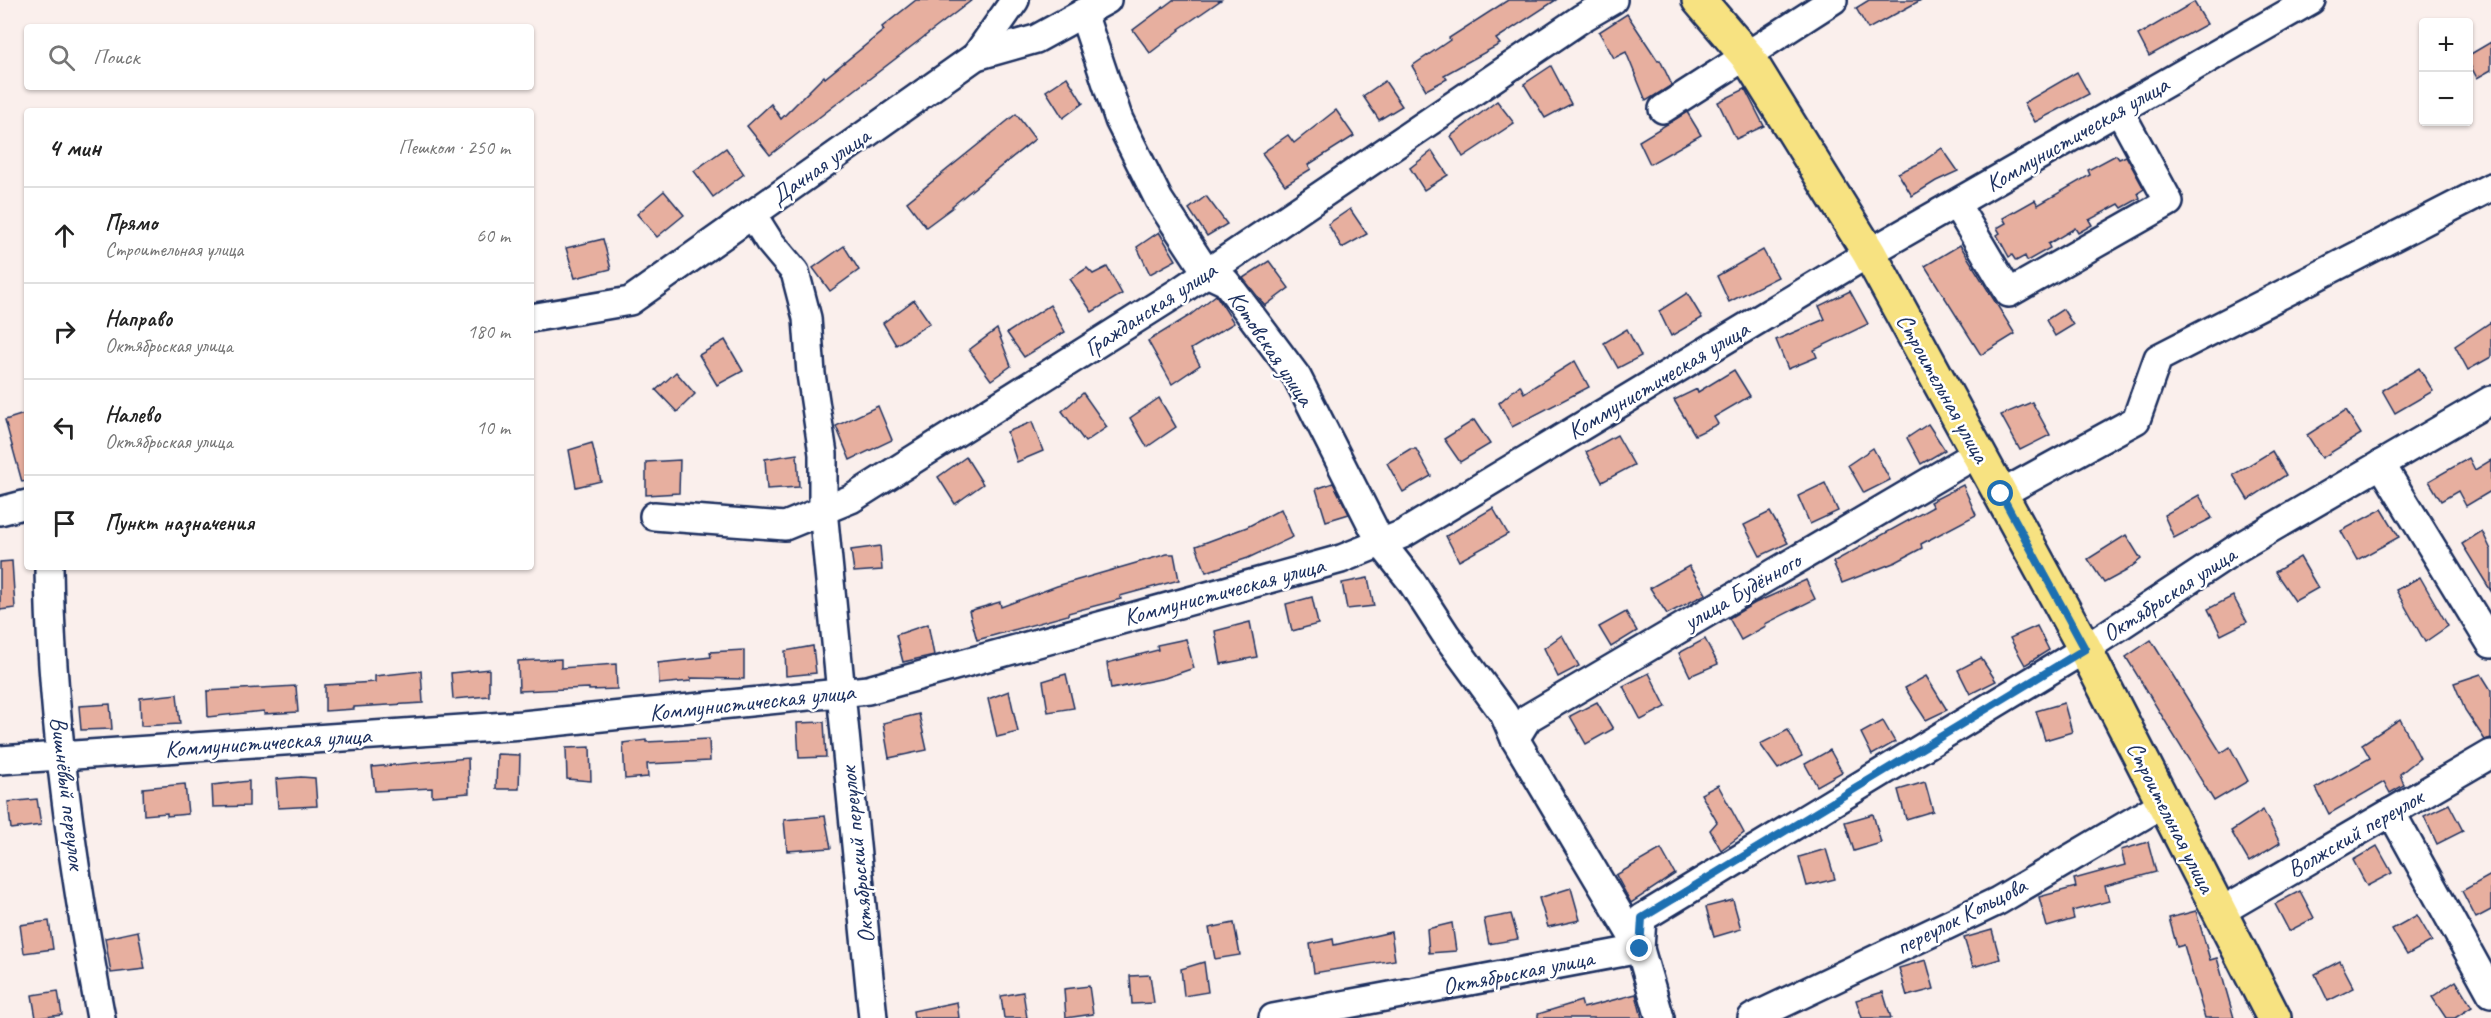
<!DOCTYPE html>
<html lang="ru">
<head>
<meta charset="utf-8">
<style>
	body { margin:0; font-family:Caveat,sans-serif; background:#f2f2f2; color:#222 }
	.controls { position:absolute; right:18px; top:18px; display:grid; overflow:hidden; border-radius:6px; box-shadow:0 2px 4px #0004 }
	.controls button { width:54px; height:54px; display:grid; place-items:center; padding:0; border:0; border-bottom:2px solid #e0e0e0; background:#fff; color:#222; font:30px sans-serif }
	.stop { position:absolute; width:18px; height:18px; margin:-14px; border:4px solid #1f6fb2; border-radius:50%; background:#fff }
	.stop.end { background:#1f6fb2; border-color:#fff; box-shadow:0 2px 6px #0008 }
	.list { margin:0; padding:0; list-style:none }
	h2 { display:flex; justify-content:space-between; align-items:center; height:78px; margin:0; padding:0 24px; font-size:26px }
	h2 small { font-size:20px; font-weight:400; color:#767676 }
	.list li { display:grid; grid-template-columns:39px 1fr auto; gap:18px; align-items:center; box-sizing:border-box; height:96px; padding:0 24px; border-top:2px solid #e0e0e0 }
	.list b { display:block; font-size:22px; white-space:nowrap }
	.list p { margin:0; font-size:20px; white-space:nowrap; color:#767676 }
	.list em { font-size:20px; font-style:normal; color:#767676 }
	.icon { flex:none; width:33px; height:33px; fill:none; stroke:currentColor; stroke-width:2; stroke-linecap:round; stroke-linejoin:round }
	.map { position:relative; flex:none; width:2491px; height:1018px; overflow:hidden }
	.search { position:absolute; background:#fff; box-shadow:0 2px 4px #0004; left:24px; top:24px; width:510px; height:66px; display:flex; align-items:center; gap:15px; box-sizing:border-box; padding:0 21px; border-radius:6px; color:#767676; font-size:22px }
	.panel { position:absolute; background:#fff; box-shadow:0 2px 4px #0004; left:24px; top:108px; width:510px; height:462px; border-radius:6px }
	.map>svg:first-child { display:block }
	.building { fill:#e7af9f; stroke:#1b2f5e; stroke-width:1.5 }
	.lines { fill:none; stroke-linecap:round; stroke-linejoin:round }
	.minor-casing { stroke:#1b2f5e; stroke-width:32 }
	.major-casing { stroke:#1b2f5e; stroke-width:38 }
	.minor { stroke:#fff; stroke-width:27 }
	.major { stroke:#f7e281; stroke-width:33 }
	.route { stroke:#1f6fb2; stroke-width:8 }
	.labels { text-anchor:middle; stroke-width:5; stroke-linejoin:round; paint-order:stroke }
	.street-label { font-size:24px; fill:#1b2f5e; stroke:#fff }
</style>
</head>
<body>
<div class="map">
<svg width="2491" height="1018" viewBox="0 0 2491 1018">
	<rect width="100%" height="100%" fill="#faefec"/>
	<filter id="ink" filterUnits="userSpaceOnUse"><feTurbulence type="fractalNoise" baseFrequency=".0167" numOctaves="2"/><feDisplacementMap in="SourceGraphic" scale="12" xChannelSelector="R" yChannelSelector="G"/><feConvolveMatrix kernelMatrix="1 2 1 2 8 2 1 2 1" color-interpolation-filters="sRGB"/></filter>
	<g filter="url(#ink)">
		<g class="building">
			<path d="M916,0h56l-202,155 -23,-29 24,-22 10,15 43,-43 1,2 59,-48 -2,-3z"/>
			<path d="M1173,0h48l-42,29 1,1 -30,23 -17,-23z"/>
			<path d="M1508,0h48l-60,39 4,5 -56,31 3,4 -21,11 -14,-24 38,-26 -1,-2z"/>
			<path d="M1869,0h52l-53,29 -12,-21z"/>
			<path d="M2194,2l13,22 -58,32 -11,-21z"/>
			<path d="M1627,14l31,47 2,-1 12,25 -26,16 -20,-49 -12,6 -15,-26z"/>
			<path d="M2491,42v28l-14,8 -8,-15v-8z"/>
			<path d="M1551,66l20,38 -26,14 -21,-34z"/>
			<path d="M2077,72l12,22 -54,28 -11,-19z"/>
			<path d="M1067,77l16,26 -20,15 -17,-27z"/>
			<path d="M1385,81l17,25 -23,14 -16,-24z"/>
			<path d="M1745,89l19,37 -28,13 -18,-37z"/>
			<path d="M1497,101l17,22 -51,34 -12,-21z"/>
			<path d="M1336,110l18,26 -46,29 3,4 -26,16 -23,-32 26,-18 6,8z"/>
			<path d="M1687,112l14,23 -51,29 -11,-23z"/>
			<path d="M1016,114l19,25 -83,67 1,1 -27,20 -19,-25z"/>
			<path d="M726,148l18,26 -31,23 -19,-26z"/>
			<path d="M1942,148l16,23 -22,10 -24,15 -14,-23 24,-11z"/>
			<path d="M1432,151l16,24 -24,15 -14,-22z"/>
			<path d="M2116,155l3,4 7,-3 18,33 -6,4 2,5 -18,10 -3,-4 -30,16 3,5 -14,8 -3,-5 -27,16 2,4 -23,13 -2,-5 -9,5 -4,-6 -3,2 -12,-22 3,-2 -3,-5 9,-5 -3,-5 32,-18 3,5 52,-30 -2,-5z"/>
			<path d="M664,191l20,24 -27,22 -20,-23z"/>
			<path d="M1206,196l21,28 -20,12 -18,-27z"/>
			<path d="M1350,209l17,25 -25,14 -14,-24z"/>
			<path d="M1159,232l17,28 -26,14 -13,-27z"/>
			<path d="M603,239l8,30 -36,9 -9,-30z"/>
			<path d="M1960,245l55,89 -34,21 -56,-89z"/>
			<path d="M844,246l15,24 -29,21 -17,-23z"/>
			<path d="M1763,250l15,27 -49,25 -12,-26z"/>
			<path d="M1269,261l20,27 -24,18 -22,-28z"/>
			<path d="M1107,267l15,27 -30,18 -22,-33 17,-11 6,6z"/>
			<path d="M1850,291l18,33 -54,26 3,7 -29,12 -12,-29 49,-21 -6,-13z"/>
			<path d="M1687,293l15,25 -31,18 -12,-25z"/>
			<path d="M1216,295l18,28 -43,26 9,16 -28,19 -24,-43 41,-25z"/>
			<path d="M914,300l16,23 -34,22 -13,-22z"/>
			<path d="M1050,305l15,27 -41,25 -17,-24z"/>
			<path d="M2063,309l10,16 -18,11 -9,-16z"/>
			<path d="M2491,322v35l-23,13 -13,-24z"/>
			<path d="M997,329l14,37 -20,14 -22,-30z"/>
			<path d="M1627,329l14,27 -23,12 -14,-25z"/>
			<path d="M725,340l18,31 -26,14 -18,-30z"/>
			<path d="M1575,361l14,26 -77,40 -13,-24 21,-18 4,8z"/>
			<path d="M2419,368l14,23 -38,22 -13,-23z"/>
			<path d="M1734,370l16,26 -36,21 4,7 -23,11 -21,-35 23,-11 1,3z"/>
			<path d="M676,372l19,22 -18,18 -21,-22z"/>
			<path d="M1083,393l24,34 -22,15 -23,-31z"/>
			<path d="M1159,398l17,29 -29,20 -17,-29z"/>
			<path d="M2032,402l18,33 -30,15 -19,-35z"/>
			<path d="M878,406l14,34 -42,20 -14,-34z"/>
			<path d="M2346,410l15,24 -39,24 -15,-23z"/>
			<path d="M27,413v68l-5,1 -17,-62z"/>
			<path d="M1474,420l16,24 -30,18 -16,-23z"/>
			<path d="M1032,422l11,29 -26,11 -10,-30z"/>
			<path d="M1928,424l17,26 -24,14 -14,-26z"/>
			<path d="M1617,435l17,30 -32,17 -16,-30z"/>
			<path d="M592,443l9,38 -25,6 -7,-37z"/>
			<path d="M1873,448l17,32 -26,13 -16,-28z"/>
			<path d="M1410,449h6l15,27 -28,16 -16,-29z"/>
			<path d="M2272,451l14,24 -38,25 -15,-25z"/>
			<path d="M797,454l2,33 -32,2 -2,-30z"/>
			<path d="M966,457l17,27 -28,20 -17,-27z"/>
			<path d="M2469,458l6,12 16,-10v31l-25,15 -8,-15 -17,10 -12,-20z"/>
			<path d="M680,460l-1,33 -33,2v-33z"/>
			<path d="M1333,483l16,31 -23,7 -10,-32z"/>
			<path d="M1825,483l13,28 -28,13 -12,-28z"/>
			<path d="M1963,485l13,30 -55,29 1,4 -26,14 -54,21 -9,-21 100,-55 -3,-5z"/>
			<path d="M2199,495l13,23 -38,20 -10,-23z"/>
			<path d="M1493,508l15,26 -49,27 -13,-25z"/>
			<path d="M1281,509l12,28 -45,21 -42,14 -10,-26 51,-19z"/>
			<path d="M2382,509l17,28 -42,23 -16,-29z"/>
			<path d="M1770,512l18,31 -28,13 -16,-31z"/>
			<path d="M2482,531l9,19v41l-29,-47z"/>
			<path d="M2126,535l15,24 -15,12 -22,12 -16,-24z"/>
			<path d="M880,546l2,24 -28,2 -3,-22z"/>
			<path d="M1167,554h7l5,26 -59,16 1,3 -53,14v2l-91,25 -8,-29 31,-9 1,5 56,-21z"/>
			<path d="M2300,557l18,31 -23,13 -20,-29z"/>
			<path d="M12,561l3,47 -15,2v-48z"/>
			<path d="M1689,566l17,28 -39,20 -17,-26z"/>
			<path d="M2420,577l28,49 -23,16 -29,-52z"/>
			<path d="M1368,578l6,28 -27,3 -5,-26z"/>
			<path d="M1806,580l9,19 -50,25 1,2 -25,14 -12,-22 26,-15z"/>
			<path d="M2233,596l14,26 -26,13 -13,-26z"/>
			<path d="M1312,597l6,27 -26,7 -6,-27z"/>
			<path d="M1626,612l11,19 -26,16 -12,-20z"/>
			<path d="M1250,622l7,35 -36,7 -6,-33z"/>
			<path d="M928,624l6,31 -31,7 -7,-27z"/>
			<path d="M2037,626l12,24 -24,15 -15,-27z"/>
			<path d="M1562,635l17,31 -21,11 -14,-29z"/>
			<path d="M1186,639l8,29 -29,10 -54,11 -4,-26 51,-13 -1,-5z"/>
			<path d="M1705,639l13,25 -28,12 -11,-23z"/>
			<path d="M2151,640l70,113 9,-6 18,34 -34,20 -88,-144z"/>
			<path d="M813,646l3,27 -30,3 -1,-25z"/>
			<path d="M744,650v29l-53,-1v3l-32,3 -1,-21 53,-6 -1,-5z"/>
			<path d="M1981,658l15,23 -26,13 -12,-24z"/>
			<path d="M561,659v9l55,-4 1,25 -28,1v-2l-70,3 -1,-30z"/>
			<path d="M489,669v27l-36,3 -2,-26z"/>
			<path d="M421,671l2,32 -69,4v2l-29,2v-26l50,-3v-6z"/>
			<path d="M1649,673l17,34 -25,13 -18,-34z"/>
			<path d="M1066,674l8,34 -26,4 -5,-31z"/>
			<path d="M2481,674l10,16v48l-6,2 -20,-30 -11,-27z"/>
			<path d="M1926,676l21,34 -21,10 -21,-32z"/>
			<path d="M296,686l2,26 -34,2v-3l-56,6 -1,-26z"/>
			<path d="M1009,691l9,41 -21,5 -9,-38z"/>
			<path d="M177,694l3,30 -39,2 -1,-28z"/>
			<path d="M1597,702l16,27 -27,15 -16,-28z"/>
			<path d="M2064,703l8,29 -27,8 -9,-29z"/>
			<path d="M110,704l2,25 -31,1 -2,-24z"/>
			<path d="M919,714l8,36 -38,8 -6,-35z"/>
			<path d="M2400,719l20,39 -20,16 4,11 -14,8 -6,-11 -55,32 -13,-26 54,-30 -8,-14z"/>
			<path d="M1883,721l12,21 -23,13 -11,-22z"/>
			<path d="M824,722l2,35 -27,1 -2,-35z"/>
			<path d="M1788,730l14,26 -24,13 -18,-25z"/>
			<path d="M709,739l1,22 -63,3 1,13 -23,2 -2,-36 23,-3v2z"/>
			<path d="M590,747l1,34 -24,-2 -1,-31z"/>
			<path d="M1830,750l12,22 -25,14 -12,-22z"/>
			<path d="M497,754l23,1 -1,34h-23z"/>
			<path d="M468,758l1,35 -37,3v-8l-57,3 -3,-24z"/>
			<path d="M301,777l14,1 2,28 -39,2 -2,-29z"/>
			<path d="M249,781v25l-36,1 -1,-22z"/>
			<path d="M1925,782l8,29 -27,8 -8,-29z"/>
			<path d="M185,784l3,30 -21,2v-3l-23,2 -1,-27z"/>
			<path d="M1718,785l26,48 -23,17 -11,-20 7,-8 -16,-28z"/>
			<path d="M37,799l4,26 -30,4 -3,-27z"/>
			<path d="M2449,804l14,27 -26,13 -13,-28z"/>
			<path d="M2263,810l17,33 -31,19 -18,-31z"/>
			<path d="M1873,814l8,29 -27,8 -9,-29z"/>
			<path d="M825,816l6,32 -44,3 -3,-31z"/>
			<path d="M2148,842l8,30 -51,14 4,15 -37,10 2,8 -27,8 -8,-30 37,-10 -2,-8 51,-14 -4,-15z"/>
			<path d="M2377,846l15,27 -25,13 -14,-26z"/>
			<path d="M1661,849l14,25 -44,29 -15,-28z"/>
			<path d="M1826,849l9,30 -28,7 -8,-29z"/>
			<path d="M2491,875v35l-15,8 -14,-27z"/>
			<path d="M1571,888l9,32 -32,7 -9,-29z"/>
			<path d="M2300,891l14,27 -25,13 -14,-27z"/>
			<path d="M1733,900l8,29 -27,8 -8,-30z"/>
			<path d="M2196,911l14,49 7,-2 17,60h-29l-21,-73 -7,2 -8,-29z"/>
			<path d="M1511,914l7,25 -29,5 -5,-25z"/>
			<path d="M2417,915l15,26 -25,14 -15,-26z"/>
			<path d="M49,921l4,28 -29,4 -4,-28z"/>
			<path d="M1234,923l6,32 -25,4 -6,-31z"/>
			<path d="M1452,923l4,28 -27,2 -2,-24z"/>
			<path d="M1992,930l8,29 -27,8 -9,-29z"/>
			<path d="M138,931l7,38 -34,4 -6,-35z"/>
			<path d="M1391,932l4,28 -81,13 -4,-29 23,-5 1,6z"/>
			<path d="M1926,960l8,29 -27,7 -8,-28z"/>
			<path d="M2340,961l14,27 -26,13 -13,-27z"/>
			<path d="M1204,962l4,30 -24,4 -3,-27z"/>
			<path d="M1150,975l4,28 -22,1 -2,-28z"/>
			<path d="M2456,981l16,26 -17,11h-9l-14,-21z"/>
			<path d="M1089,986l4,28 -27,4 -2,-29z"/>
			<path d="M58,991l4,24 -26,3 -4,-23z"/>
			<path d="M1023,992l4,26h-23l-3,-22z"/>
			<path d="M1883,992l8,26h-29l-6,-18z"/>
			<path d="M1636,994l6,24h-104v-4l43,-13 2,7z"/>
			<path d="M957,1002l2,16h-45l-1,-7z"/>
		</g>
		<g class="lines">
			<defs>
				<g id="minor">
					<path d="M1083,13l36,107 40,80 48,73 19,9 71,95 84,166 30,38 35,54 58,79 11,25 125,210 20,69"/>
					<path d="M976,56l39,-56"/>
					<path d="M1663,109l170,-109"/>
					<path d="M1956,204l53,89 160,-91 -50,-92"/>
					<path d="M752,214l17,27 26,31 12,46 4,56 12,80v56l50,508"/>
					<path d="M531,318l99,-17 346,-245 60,-17 71,-39"/>
					<path d="M2381,464l110,180"/>
					<path d="M2001,494l135,-74 22,-62 333,-171"/>
					<path d="M0,511l27,-7"/>
					<path d="M654,516l131,10 66,-27 326,-206 405,-275 31,-18"/>
					<path d="M49,567c2,151 24,303 52,451"/>
					<path d="M1515,739l13,-21 450,-265"/>
					<path d="M0,760l523,-35 345,-35 473,-131 62,-25 466,-281 442,-253"/>
					<path d="M2391,812l100,181"/>
					<path d="M2220,912l271,-158"/>
					<path d="M1273,1018l367,-69 2,-31 443,-269 154,-102 252,-147"/>
					<path d="M1752,1018l246,-117 166,-98"/>
				</g>
				<path id="major" d="M1699,0l48,56 122,197 216,396 189,369"/>
			</defs>
			<use href="#minor" class="minor-casing"/>
			<use href="#major" class="major-casing"/>
			<use href="#minor" class="minor"/>
			<use href="#major" class="major"/>
		</g>
	</g>
	<g class="lines" filter="url(#ink)">
		<path class="route" d="M1640,949l2,-31 443,-269 -84,-155"/>
	</g>
	<g class="labels">
		<g class="street-label">
			<text transform="translate(2077 134) rotate(-30)" y="8">Коммунистическая улица</text>
			<text transform="translate(820 166) rotate(-35)" y="8">Дачная улица</text>
			<text transform="translate(1150 309) rotate(-33)" y="8">Гражданская улица</text>
			<text transform="translate(1271 348) rotate(56)" y="8">Котовская улица</text>
			<text transform="translate(1658 380) rotate(-31)" y="8">Коммунистическая улица</text>
			<text transform="translate(1943 388) rotate(61)" y="8">Строительная улица</text>
			<text transform="translate(1224 591) rotate(-15)" y="8">Коммунистическая улица</text>
			<text transform="translate(1742 591) rotate(-30)" y="8">улица Будённого</text>
			<text transform="translate(2169 594) rotate(-33)" y="8">Октябрьская улица</text>
			<text transform="translate(752 702) rotate(-6)" y="8">Коммунистическая улица</text>
			<text transform="translate(268 742) rotate(-4)" y="8">Коммунистическая улица</text>
			<text transform="translate(68 793) rotate(83)" y="8">Вишнёвый переулок</text>
			<text transform="translate(2171 817) rotate(63)" y="8">Строительная улица</text>
			<text transform="translate(2355 833) rotate(-30)" y="8">Волжский переулок</text>
			<text transform="translate(857 855) rotate(-96)" y="8">Октябрьский переулок</text>
			<text transform="translate(1961 916) rotate(-27)" y="8">переулок Кольцова</text>
			<text transform="translate(1518 972) rotate(-11)" y="8">Октябрьская улица</text>
		</g>
	</g>
</svg>
<div class="controls">
<button>+</button>
<button>−</button>
</div>
<div class="stop" style="left:2001px;top:494px"></div>
<div class="stop end" style="left:1640px;top:949px"></div>
<div class="search"><svg class="icon" aria-label="search" viewBox="0 0 24 24"><circle cx="10" cy="10" r="6"/><path d="M15 15l6 6"/></svg>Поиск</div>
<section class="panel">
<h2>4 мин<small>Пешком · 250 m</small></h2>
<ul class="list">
<li><svg class="icon" aria-label="ahead" viewBox="0 0 24 24"><path d="M12 20V5M6 11l6-6 6 6"/></svg><div><b>Прямо</b><p>Строительная улица</p></div><em>60 m</em></li>
<li><svg class="icon" aria-label="right" viewBox="0 0 24 24"><path d="M7 20v-9h11M14 6l5 5-5 5"/></svg><div><b>Направо</b><p>Октябрьская улица</p></div><em>180 m</em></li>
<li><svg class="icon" aria-label="left" viewBox="0 0 24 24"><path d="M17 20v-9H6M10 6l-5 5 5 5"/></svg><div><b>Налево</b><p>Октябрьская улица</p></div><em>10 m</em></li>
<li><svg class="icon" aria-label="arrive" viewBox="0 0 24 24"><path d="M6 21V4h12l-3 4 3 4H6"/></svg><div><b>Пункт назначения</b></div></li>
</ul>
</section>
</div>
</body>
</html>
